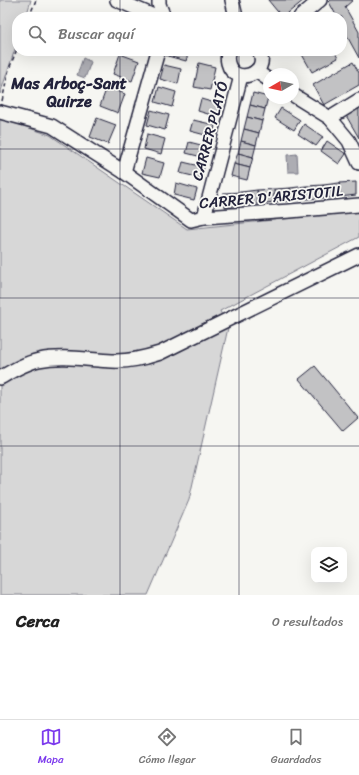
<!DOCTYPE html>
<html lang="es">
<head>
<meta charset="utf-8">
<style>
	body { margin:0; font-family:Sriracha,sans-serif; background:#f2f2f2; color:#222 }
	.controls { position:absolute; right:12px; bottom:12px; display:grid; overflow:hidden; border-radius:8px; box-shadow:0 4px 16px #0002 }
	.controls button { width:36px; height:36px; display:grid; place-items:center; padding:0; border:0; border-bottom:1px solid #e0e0e0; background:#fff; color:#222; font:20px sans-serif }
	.compass { position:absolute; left:263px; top:68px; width:36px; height:36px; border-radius:50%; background:#fff; box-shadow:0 4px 16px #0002; rotate:261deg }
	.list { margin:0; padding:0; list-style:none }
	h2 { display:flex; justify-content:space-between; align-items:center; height:52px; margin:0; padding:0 16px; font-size:17px }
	h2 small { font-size:13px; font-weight:400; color:#767676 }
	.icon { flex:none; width:22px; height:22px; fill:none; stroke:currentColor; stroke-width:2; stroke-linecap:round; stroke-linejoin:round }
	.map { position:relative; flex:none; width:359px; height:595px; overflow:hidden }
	.search { position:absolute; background:#fff; box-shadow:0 4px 16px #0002; left:12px; right:12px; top:12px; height:44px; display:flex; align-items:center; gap:10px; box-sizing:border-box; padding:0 14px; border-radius:16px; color:#767676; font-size:15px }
	.sheet { height:124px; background:#fff }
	nav { display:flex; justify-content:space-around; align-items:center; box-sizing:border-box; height:56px; border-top:1px solid #e0e0e0; background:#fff; font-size:11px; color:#767676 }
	nav a { display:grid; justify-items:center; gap:2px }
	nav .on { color:#7c3aed }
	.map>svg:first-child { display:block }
	.green { fill:#d7d7d7; stroke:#7c7c89 }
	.water { fill:#adadb3; stroke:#757583 }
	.building { fill:#c2c2c4; stroke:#22223b }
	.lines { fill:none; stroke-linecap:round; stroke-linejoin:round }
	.minor-casing { stroke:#22223b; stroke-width:16 }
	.path { stroke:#22223b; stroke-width:1.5; stroke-dasharray:4 3; stroke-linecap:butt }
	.minor { stroke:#f6f6f2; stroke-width:13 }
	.grid { fill:none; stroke:#22223b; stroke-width:1; stroke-opacity:0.55 }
	.labels { text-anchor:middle; stroke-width:3.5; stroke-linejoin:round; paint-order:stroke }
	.street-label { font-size:15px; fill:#22223b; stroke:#f6f6f2 }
	.neighbourhood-label { font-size:16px; font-weight:bold; fill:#22223b; stroke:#f6f6f2 }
</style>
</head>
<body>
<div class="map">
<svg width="359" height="595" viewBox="0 0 359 595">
	<rect width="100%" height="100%" fill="#f6f6f2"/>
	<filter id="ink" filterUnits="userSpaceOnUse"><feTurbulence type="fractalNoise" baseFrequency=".025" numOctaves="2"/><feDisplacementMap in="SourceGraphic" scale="8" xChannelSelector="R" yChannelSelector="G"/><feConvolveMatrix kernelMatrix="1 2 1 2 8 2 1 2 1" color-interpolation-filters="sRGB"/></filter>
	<g filter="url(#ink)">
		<g class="green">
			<path d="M0,0h31l-5,17h-9v26l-17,51z"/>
			<path d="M0,118l50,17 137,94 172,-18v26l-139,74 8,17 -39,172 -41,95h-148z"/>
		</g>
		<g class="water">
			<path d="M83,58l8,4 -6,16 -8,-3z"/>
			<path d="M297,154l1,18h-10l-1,-17z"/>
		</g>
		<g class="building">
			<path d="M268,0h36l-21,17h-1z"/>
			<path d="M331,0h22l-8,7 14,25v26l-17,-31v-10h-5l-8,-15z"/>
			<path d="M165,51h24l-3,10 -22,-6z"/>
			<path d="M300,51h34l4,7 -26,14z"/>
			<path d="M120,54l19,7 -7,20 -19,-7z"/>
			<path d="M353,62l6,11v12l-35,20 -11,-20z"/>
			<path d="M199,63l16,4 -5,23 -16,-3z"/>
			<path d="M164,65l17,4 -3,15 -18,-5z"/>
			<path d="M107,87l18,7 -7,19 -18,-7z"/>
			<path d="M159,87l17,5 -4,15 -17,-5z"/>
			<path d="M253,93l15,4 -3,12 -15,-4z"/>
			<path d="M201,99l21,6 -4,12 -20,-6z"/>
			<path d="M359,104v34l-15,-26z"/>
			<path d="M250,105l15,4 -3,12 -15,-4z"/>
			<path d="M281,108l19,12 -6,10 -19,-12z"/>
			<path d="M151,110l18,5 -4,15 -18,-5z"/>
			<path d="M247,117l15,4 -3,12 -15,-4z"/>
			<path d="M97,118l19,7 -8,19 -18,-7z"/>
			<path d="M193,120l22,5 -2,12 -23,-6z"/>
			<path d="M304,124l19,13 -7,9 -18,-12z"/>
			<path d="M244,129l15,4 -3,12 -15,-4z"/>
			<path d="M147,134l18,5 -4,15 -17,-5z"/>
			<path d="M241,141l15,4 -3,12 -15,-4z"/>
			<path d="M327,141l19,13 -7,10 -18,-13z"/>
			<path d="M189,142l20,5 -3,11 -20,-5z"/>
			<path d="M238,153l15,4 -3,11 -16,-4z"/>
			<path d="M146,158l18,5 -4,14 -18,-4z"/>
			<path d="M183,162l21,5 -3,11 -21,-5z"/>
			<path d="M234,164l16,4 -3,12 -16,-4z"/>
			<path d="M356,182v13l-16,2 -1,-14z"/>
			<path d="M176,183l21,6 -3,11 -20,-5z"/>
			<path d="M339,183l1,14 -17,1v-13z"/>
			<path d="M323,185v13l-16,1 -1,-13z"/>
			<path d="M306,186l1,13 -17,2v-13z"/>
			<path d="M290,188v13l-16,1v-13z"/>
			<path d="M274,189v13l-16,2 -1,-14z"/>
			<path d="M257,190l1,14 -17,1v-13z"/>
			<path d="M241,192v13l-16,2 -1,-14z"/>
			<path d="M315,366l43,52 -15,13 -44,-52z"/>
		</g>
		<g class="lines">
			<defs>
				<g id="minor">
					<path d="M117,0l39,17"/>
					<path d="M159,0v4l5,13"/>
					<path d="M232,0l4,17"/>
					<path d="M300,17l20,-17"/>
					<path d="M229,51c-2,4 -2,8 -1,12 6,24 43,11 31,-12"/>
					<path d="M256,71l13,9"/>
					<path d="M293,95l37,23 19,23 10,22"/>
					<path d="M0,112l52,14 72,46 67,48 13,-3 86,-6 69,-6"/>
					<path d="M330,118l29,-18"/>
					<path d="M124,172l34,-121"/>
					<path d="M204,217l37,-141"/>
					<path d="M0,378c12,-7 25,-15 39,-18 24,-5 49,0 73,1 17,1 32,-3 48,-8l199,-98"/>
				</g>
			</defs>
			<use href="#minor" class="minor-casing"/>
			<g class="path">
				<path d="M29,17l7,-17"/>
				<path d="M2,101l7,-32 8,-20"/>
			</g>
			<use href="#minor" class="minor"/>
		</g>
	</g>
	<path class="grid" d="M120,0v17M239,0v17M120,51v544M239,51v544M0,149h359M0,298h359M0,446h359"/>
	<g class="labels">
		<g class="street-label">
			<text transform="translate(210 131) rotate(-75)" y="5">CARRER PLATÓ</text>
			<text transform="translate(271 197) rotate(-5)" y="5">CARRER D'ARISTOTIL</text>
		</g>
		<g class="neighbourhood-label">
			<text x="69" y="89">Mas Arboç-Sant<tspan x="69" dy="18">Quirze</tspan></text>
		</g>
	</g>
</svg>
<div class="controls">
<button><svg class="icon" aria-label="layers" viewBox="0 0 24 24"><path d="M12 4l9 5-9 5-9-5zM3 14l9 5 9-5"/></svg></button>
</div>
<svg class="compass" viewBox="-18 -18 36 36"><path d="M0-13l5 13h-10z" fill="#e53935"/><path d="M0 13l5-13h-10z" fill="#767676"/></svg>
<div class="search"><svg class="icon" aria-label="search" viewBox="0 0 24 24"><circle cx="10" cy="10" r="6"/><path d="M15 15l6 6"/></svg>Buscar aquí</div>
</div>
<section class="sheet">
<h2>Cerca<small>0 resultados</small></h2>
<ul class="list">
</ul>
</section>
<nav>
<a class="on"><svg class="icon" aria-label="map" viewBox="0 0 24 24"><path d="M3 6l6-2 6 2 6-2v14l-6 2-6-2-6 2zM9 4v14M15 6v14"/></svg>Mapa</a>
<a><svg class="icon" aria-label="directions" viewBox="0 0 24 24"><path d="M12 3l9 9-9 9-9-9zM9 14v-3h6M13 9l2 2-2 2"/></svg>Cómo llegar</a>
<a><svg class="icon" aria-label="saved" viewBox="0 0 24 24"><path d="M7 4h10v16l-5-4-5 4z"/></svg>Guardados</a>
</nav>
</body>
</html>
